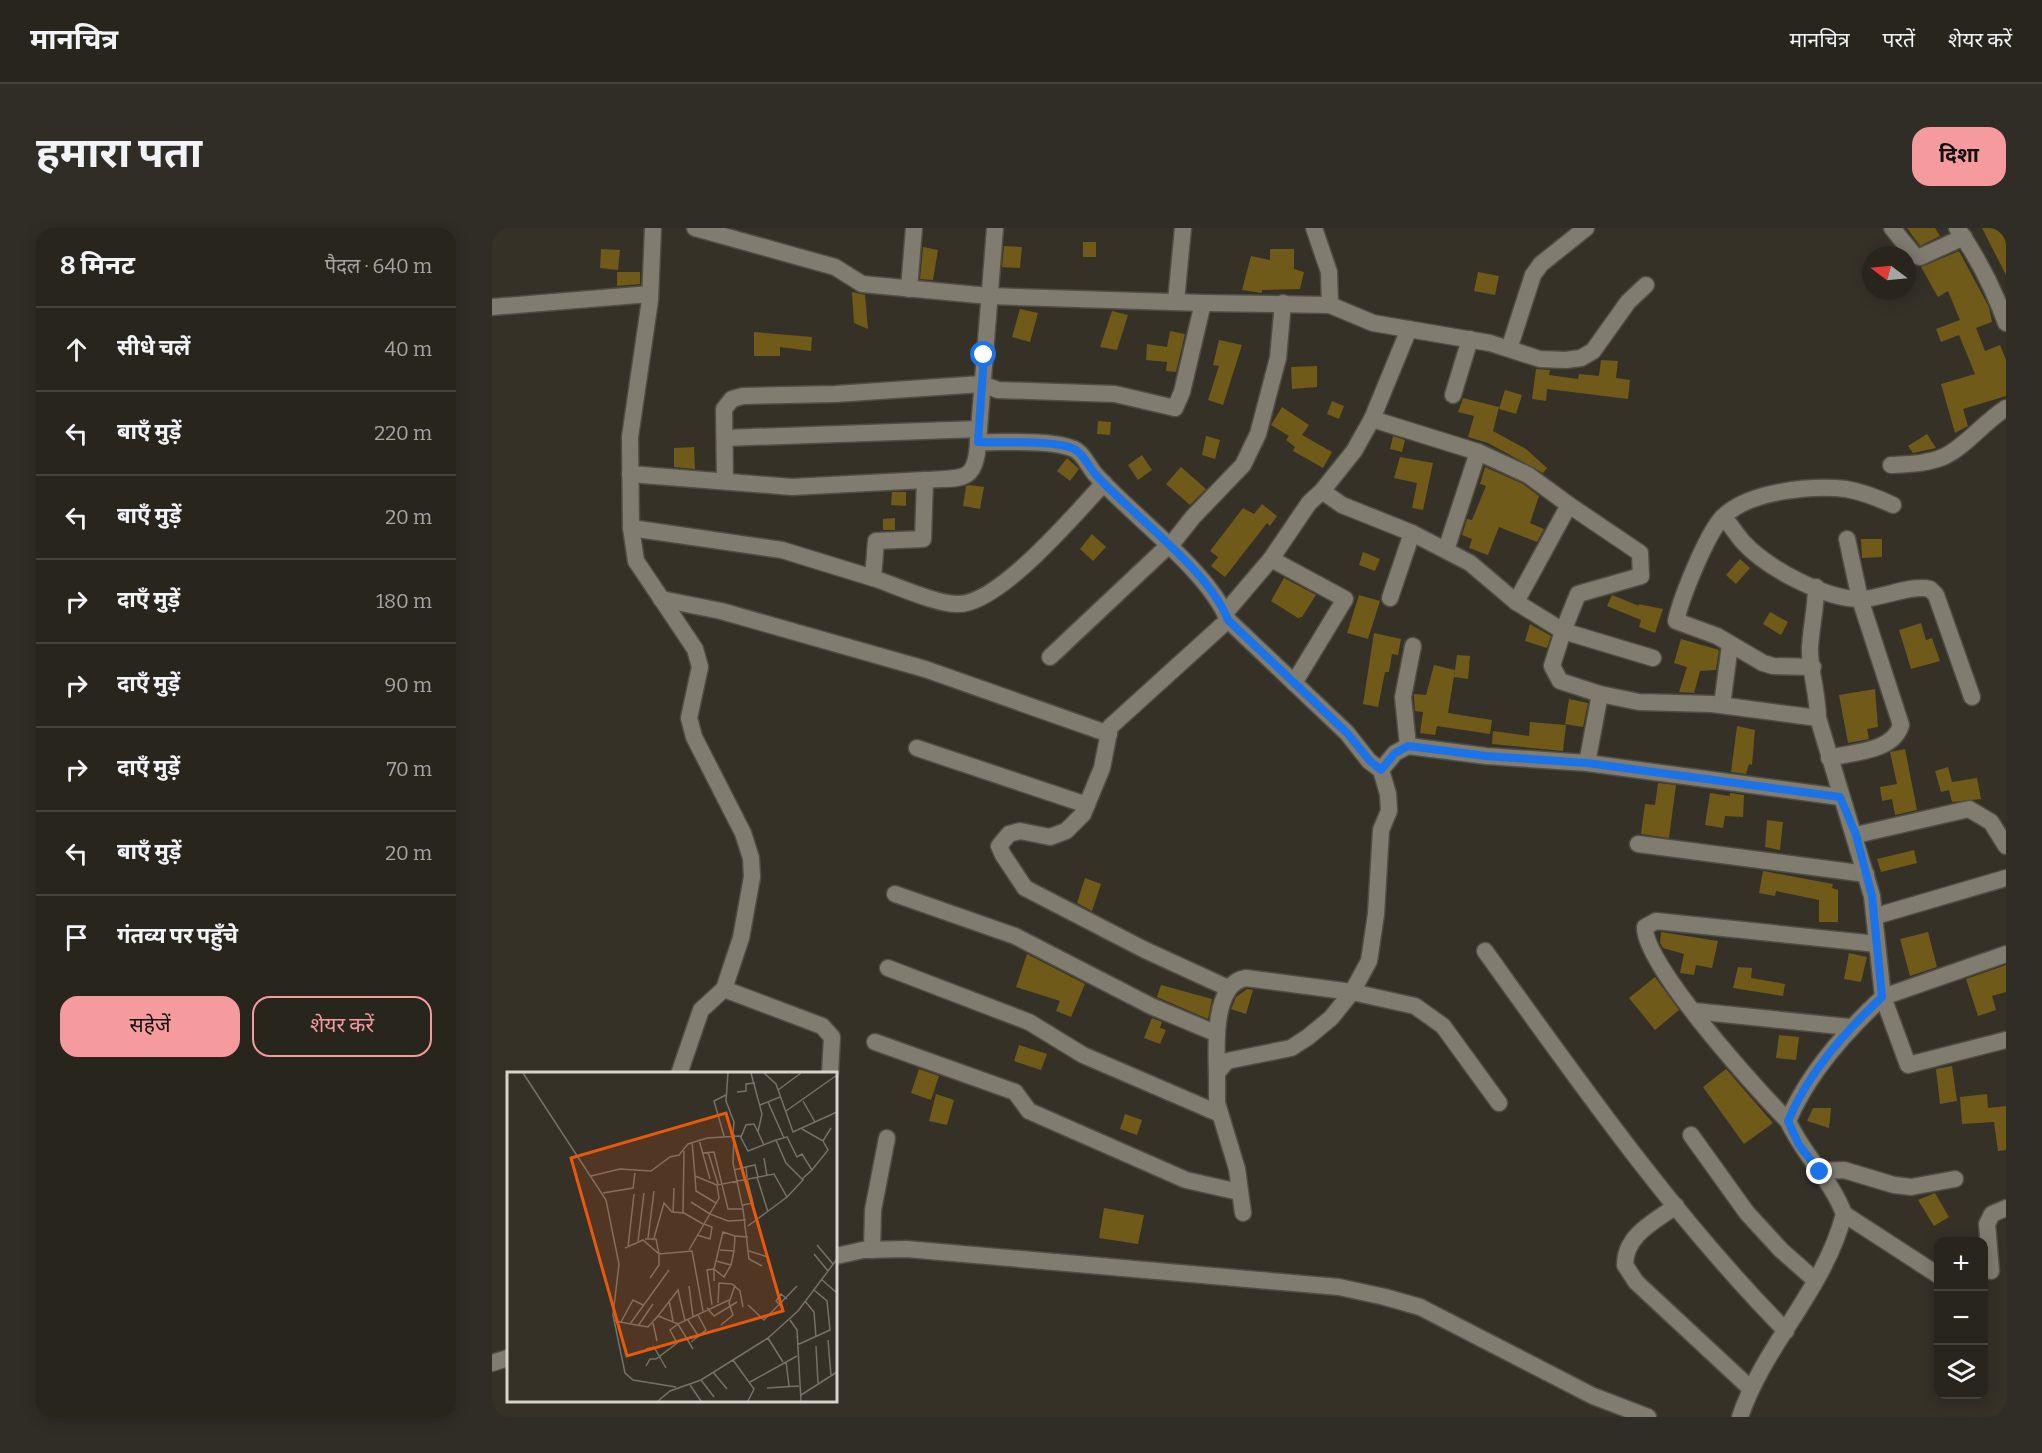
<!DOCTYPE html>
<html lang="hi">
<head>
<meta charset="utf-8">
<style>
	body { margin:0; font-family:Bitter,"Noto Sans Devanagari",serif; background:#302d26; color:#f1f3f6 }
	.controls { position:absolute; right:18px; bottom:18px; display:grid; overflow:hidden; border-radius:12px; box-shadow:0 3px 15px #0003 }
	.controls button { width:54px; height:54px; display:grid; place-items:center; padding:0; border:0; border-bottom:2px solid #44423b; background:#28251d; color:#f1f3f6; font:30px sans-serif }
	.compass { position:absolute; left:1370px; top:18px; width:54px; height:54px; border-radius:50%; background:#28251d; box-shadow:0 3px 15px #0003; rotate:286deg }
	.stop { position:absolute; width:18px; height:18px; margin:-14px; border:4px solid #1a73e8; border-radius:50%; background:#fff }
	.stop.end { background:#1a73e8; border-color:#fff; box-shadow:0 2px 6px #0008 }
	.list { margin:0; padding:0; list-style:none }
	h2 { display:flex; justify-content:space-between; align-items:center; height:78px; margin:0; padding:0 24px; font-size:26px }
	h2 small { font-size:20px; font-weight:400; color:#a5a5a4 }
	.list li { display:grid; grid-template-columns:39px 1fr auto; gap:18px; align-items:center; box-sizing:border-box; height:84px; padding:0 24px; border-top:2px solid #44423b }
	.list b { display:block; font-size:22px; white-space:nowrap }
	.list em { font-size:20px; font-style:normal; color:#a5a5a4 }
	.actions { display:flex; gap:12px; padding:18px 24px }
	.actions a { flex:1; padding:14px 0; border:2px solid #f59b9e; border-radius:18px; text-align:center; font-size:21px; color:#f59b9e }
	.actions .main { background:#f59b9e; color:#111 }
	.icon { flex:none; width:33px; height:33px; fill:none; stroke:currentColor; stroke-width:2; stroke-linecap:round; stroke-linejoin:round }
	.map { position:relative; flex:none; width:1514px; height:1189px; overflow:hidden; border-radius:18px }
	header { display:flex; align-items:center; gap:36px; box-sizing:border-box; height:84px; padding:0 30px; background:#28251d; border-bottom:2px solid #44423b }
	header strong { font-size:28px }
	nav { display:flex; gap:33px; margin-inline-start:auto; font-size:21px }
	.intro { display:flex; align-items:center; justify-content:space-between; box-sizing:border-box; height:144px; padding:0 36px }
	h1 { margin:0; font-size:42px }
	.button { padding:15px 27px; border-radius:18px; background:#f59b9e; color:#111; font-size:21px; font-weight:700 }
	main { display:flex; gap:36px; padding:0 36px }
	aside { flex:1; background:#28251d; border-radius:18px; box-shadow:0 3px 15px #0003 }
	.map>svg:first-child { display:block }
	.building { fill:#6f5a1a }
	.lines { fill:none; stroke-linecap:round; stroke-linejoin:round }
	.minor-casing { stroke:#504d44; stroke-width:19 }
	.minor { stroke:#807c70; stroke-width:16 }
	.route { stroke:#1a73e8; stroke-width:8 }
	.inset-road { fill:none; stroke:#757269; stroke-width:1.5 }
	.view { fill:#e8590c; fill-opacity:0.15; stroke:#e8590c; stroke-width:3 }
	.inset-edge { fill:none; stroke:#d5d3cc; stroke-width:3 }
</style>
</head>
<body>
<header>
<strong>मानचित्र</strong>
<nav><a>मानचित्र</a><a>परतें</a><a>शेयर करें</a></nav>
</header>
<div class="intro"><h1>हमारा पता</h1><a class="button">दिशा</a></div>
<main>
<aside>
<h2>8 मिनट<small>पैदल · 640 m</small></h2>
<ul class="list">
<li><svg class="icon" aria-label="ahead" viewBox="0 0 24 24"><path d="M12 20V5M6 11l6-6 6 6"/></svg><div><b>सीधे चलें</b></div><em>40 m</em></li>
<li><svg class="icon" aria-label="left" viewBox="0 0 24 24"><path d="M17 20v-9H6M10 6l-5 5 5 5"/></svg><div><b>बाएँ मुड़ें</b></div><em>220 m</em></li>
<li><svg class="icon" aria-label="left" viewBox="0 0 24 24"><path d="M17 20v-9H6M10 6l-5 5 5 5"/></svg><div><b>बाएँ मुड़ें</b></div><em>20 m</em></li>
<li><svg class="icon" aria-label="right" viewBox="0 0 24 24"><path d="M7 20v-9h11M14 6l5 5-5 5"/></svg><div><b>दाएँ मुड़ें</b></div><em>180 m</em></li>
<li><svg class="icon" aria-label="right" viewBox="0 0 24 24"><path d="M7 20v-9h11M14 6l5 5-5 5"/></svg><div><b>दाएँ मुड़ें</b></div><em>90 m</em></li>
<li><svg class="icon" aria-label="right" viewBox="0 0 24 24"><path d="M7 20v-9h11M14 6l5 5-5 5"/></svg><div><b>दाएँ मुड़ें</b></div><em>70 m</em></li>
<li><svg class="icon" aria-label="left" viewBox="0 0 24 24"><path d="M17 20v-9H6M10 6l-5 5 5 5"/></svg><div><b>बाएँ मुड़ें</b></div><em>20 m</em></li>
<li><svg class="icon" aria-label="arrive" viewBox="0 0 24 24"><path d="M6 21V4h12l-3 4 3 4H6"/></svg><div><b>गंतव्य पर पहुँचे</b></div></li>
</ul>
<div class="actions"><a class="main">सहेजें</a><a>शेयर करें</a></div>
</aside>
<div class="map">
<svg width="1514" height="1189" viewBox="0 0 1514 1189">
	<rect width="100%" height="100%" fill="#353127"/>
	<g class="building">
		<path d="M1415,0h28l5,8 -20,10z"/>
		<path d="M1490,0h24v47z"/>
		<rect x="591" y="14" width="13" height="15"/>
		<path d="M512,18l18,1 -2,21 -18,-1z"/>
		<path d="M431,19l15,3 -5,30 -13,-1z"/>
		<path d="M109,21l19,1 -2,20 -18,-2z"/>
		<path d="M778,21h24v20l10,3 -4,17 -38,1v3l-20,-3 9,-34 19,4z"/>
		<path d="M1467,23l30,56 3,15 -16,6 9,23 15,-6 6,15v36l-43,13 5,17 -13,7 -14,-49 34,-10 -16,-39 -18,7 -5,-13 24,-9 -12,-29 -10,6 -17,-30z"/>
		<path d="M125,44h23v12l-23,2z"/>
		<path d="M986,44l21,4 -4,19 -21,-4z"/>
		<path d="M360,64l13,3 3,34 -14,-6z"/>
		<path d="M528,81l18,4 -8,29 -18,-5z"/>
		<path d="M620,83l16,4 -11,35 -17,-3z"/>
		<path d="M678,103l15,3 -9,38 -10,-1 1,-9 -21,-2 1,-16 20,3z"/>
		<path d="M262,104l58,5 -1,14 -31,-4v9h-26z"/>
		<path d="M727,112l23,5 -19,60 -15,-5 11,-34 -6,-1z"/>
		<path d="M1109,132l17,1 -2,17 14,2 -2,19 -81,-10 -1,12 -14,-2 4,-30 14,1 -1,5 29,4 1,-5 20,2z"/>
		<path d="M825,138v21l-25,2 -1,-22z"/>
		<path d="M1013,162l17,5 -6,19 -17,-5z"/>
		<path d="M971,170l36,9 -6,24 33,18 21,19 -4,5 -55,-30 -20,-6 6,-21 -16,-4z"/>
		<path d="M840,173l12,5 -5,13 -12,-5z"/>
		<path d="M790,179l27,18 -7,10 30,17 -9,16 -30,-17 2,-4 -9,-7 3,-4 -18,-11z"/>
		<path d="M606,193l13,1 -1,13 -13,-1z"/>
		<path d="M1435,206l9,14 -23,5 -5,-7z"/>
		<path d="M714,208l14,4 -5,19 -13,-4z"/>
		<path d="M901,208l12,4 -3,12 -12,-3z"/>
		<path d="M202,219l1,22 -21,-2v-19z"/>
		<path d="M650,227l10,15 -14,10 -10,-15z"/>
		<path d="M908,229l33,6 -10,47 -11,-2 5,-25 -23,-5z"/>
		<path d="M575,230l12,11 -9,12 -13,-10z"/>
		<path d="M689,239l25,22 -16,16 -24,-21z"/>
		<path d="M993,239l38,17 16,12 -9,27 14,6 -7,13 -38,-15 -11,28 -19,-7 3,-9 -10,-4 5,-16 5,1 14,-34 -6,-2z"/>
		<path d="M478,257l14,2 -4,22 -17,-3 3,-20z"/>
		<path d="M400,264h14v14l-15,-1z"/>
		<path d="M770,276l15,12 -7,10 -3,-3 -42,54 -14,-11 7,-9 -8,-6 33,-43 11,6z"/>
		<path d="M403,290v12h-12v-11z"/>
		<path d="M600,306l14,13 -13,14 -13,-12z"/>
		<path d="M1369,311h21v18l-20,1z"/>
		<path d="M871,324l17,7 -5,12 -16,-6z"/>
		<path d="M1248,331l10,9 -14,16 -10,-9z"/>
		<path d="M792,350l32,17 -14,22 -4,1 -27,-17z"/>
		<path d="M867,367l21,6 -12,38 -21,-6z"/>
		<path d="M1120,367l27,11 -1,-2 25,5 -8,24 -16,-6 2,-7 -34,-14z"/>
		<path d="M1278,384l18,10 -7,13 -18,-11z"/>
		<path d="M1429,395l5,17 6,-2 8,23 -29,8 -12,-39z"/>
		<path d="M1038,396l21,12 -4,12 -22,-7z"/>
		<path d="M882,405l27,6 -3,16 -6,-1 -3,18h-4l-7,35 -15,-3z"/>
		<path d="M1189,411l38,11 -3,20 -16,1 -6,22 -15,-1 8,-25 -13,-4z"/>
		<path d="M965,427l13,1 -2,23 -14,-2z"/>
		<path d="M942,437l21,5 -7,43 44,7 -2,14 -53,-8 -2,9 -15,-2 3,-21 -8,-1 -1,-14v-3l12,1z"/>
		<path d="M1383,461l3,38 -11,2 2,10 -21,4 -9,-48z"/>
		<path d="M1077,471l19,4 -5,24 -18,-3z"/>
		<path d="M1038,494l36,3 -3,26 -71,-7 1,-13 36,5z"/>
		<path d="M1245,498l18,4 -3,35 -3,-1 -3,10 -15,-2z"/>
		<path d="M1413,521l12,61 -22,5 -3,-16 -10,2 -2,-14 17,-3 -7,-32z"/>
		<path d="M1456,539l4,15 25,-4 4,21 -29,3 -3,-12 -8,2 -6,-21z"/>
		<path d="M1166,555l18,2 -7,53 -28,-4 4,-30 10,1z"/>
		<path d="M1218,565l20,3v-3l14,2 -1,22 -18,-1 -2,12 -18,-3z"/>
		<path d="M1275,592l16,2 -3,28 -15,-3z"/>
		<path d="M1422,622l3,13 -36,9 -4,-13z"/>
		<path d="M1271,643l70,13 -1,4 6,2v32h-19v-22l-43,-9 -1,5 -16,-3z"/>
		<path d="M593,650l16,6 -9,27 -15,-8z"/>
		<path d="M1169,704l57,9 -6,27 -16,-3 -2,10 -14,-2 4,-19 -21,-6 -3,-5z"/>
		<path d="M1436,704l9,35 -27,9 -10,-37z"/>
		<path d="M1357,725l18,4 -6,25 -17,-3z"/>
		<path d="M535,726l58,30 -14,33 -15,-6 4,-10 -44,-14z"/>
		<path d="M1514,737v27l-14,4 4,14 -18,6 -12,-37z"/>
		<path d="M1246,739l14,1 -1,10 34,6 -2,12 -50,-8z"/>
		<path d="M1163,749l24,33 -24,20 -26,-32z"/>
		<path d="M669,757l51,14 -4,20 -51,-22z"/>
		<path d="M755,761l6,1 -7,24 -15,-5 5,-12z"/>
		<path d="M660,790l10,4 -2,6 6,2 -6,14 -16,-6z"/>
		<path d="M1287,807l20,2 -3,23 -20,-2z"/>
		<path d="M527,817l28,9 -6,16 -27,-9z"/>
		<path d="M1460,838l5,35 -17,3 -4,-35z"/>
		<path d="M427,841l20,7 -8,24 -20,-7z"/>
		<path d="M1234,841l47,54 -29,21 -41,-57z"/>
		<path d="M444,866l18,6 -7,25 -18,-4z"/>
		<path d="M1495,866l1,14 18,-2v44l-8,1 -4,-29 -32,2 -2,-27z"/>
		<path d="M1321,880h18l-2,20 -22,-7z"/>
		<path d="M633,886l17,6 -5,15 -17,-6z"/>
		<path d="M1443,965l14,24 -15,9 -16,-26z"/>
		<path d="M612,980l40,7 -6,29 -39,-6z"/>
	</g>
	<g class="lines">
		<defs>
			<g id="minor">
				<path d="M161,0l-3,72 -20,137 1,91 5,33 59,88 5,18 -11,51 5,19 49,96 8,25 1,19 -11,61 -17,51 -23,21 -22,64"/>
				<path d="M203,0l140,39 27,17 127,12 214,7 -21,89 -7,16 -60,-14 -117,-4 -16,-6 -147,10 -92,2 -11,3 -8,10 1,72"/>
				<path d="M503,0l-17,214c25,1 74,-3 96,7 9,4 15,18 21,25 37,42 113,96 133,146l119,113 22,28 12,9"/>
				<path d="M822,0l15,44 1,33"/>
				<path d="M1400,0l22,27 6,2 44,-20"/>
				<path d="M1465,0c22,31 36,59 49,95"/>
				<path d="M417,61l5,-61"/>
				<path d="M684,73l7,-73"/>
				<path d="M711,75l127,2 43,18 117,20 50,16 26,1 15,-2 12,-7 35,-49 18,-17"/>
				<path d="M0,79l158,-13"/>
				<path d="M917,101l-37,90 106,33 -32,98"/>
				<path d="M1017,121l24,-74 8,-11 45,-36"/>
				<path d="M961,167l17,-56"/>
				<path d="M880,191l-18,32 -32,40 20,14 70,28 58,30 46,39 47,29 -11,35 8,15 40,13 39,8 73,2 106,14"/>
				<path d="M233,210l254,-9"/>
				<path d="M986,224l50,23 41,30 -53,97"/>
				<path d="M1399,237c17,-1 35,-1 52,-8 21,-9 41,-35 63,-49"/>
				<path d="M138,246l162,13 133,-7"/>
				<path d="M1077,277l71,48 1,23 -63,18 -15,37 90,27"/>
				<path d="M1231,289c8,8 13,17 20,25 24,26 83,58 119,57 20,-1 51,-15 68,-10l6,6 36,102"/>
				<path d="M139,300l151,22 91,28 3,-37 47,-2 2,-59c35,-3 51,5 53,-38"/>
				<path d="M678,318l23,-29 50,-52 15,-31 20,-76 5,-55"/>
				<path d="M779,331l38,-56 13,-12"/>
				<path d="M381,350c24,8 60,25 84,26 41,2 119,-91 147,-121"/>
				<path d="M898,370l22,-65"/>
				<path d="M169,371l60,12 204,58 184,65"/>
				<path d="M733,385l46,-54 74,40 -51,84"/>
				<path d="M558,429l119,-112"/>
				<path d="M1321,439l-40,-1 -10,-3 -46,-27 -41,-15c5,-23 31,-88 47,-104 25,-26 89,-32 123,-28 17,3 32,9 47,16"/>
				<path d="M1230,477l8,-60"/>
				<path d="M916,518l-5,-49 10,-51"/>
				<path d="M425,520l170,57"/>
				<path d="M1337,530c24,-6 64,-6 72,-33l-41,-126 -13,-60"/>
				<path d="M1095,535l13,-69"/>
				<path d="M1364,607l113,-26 22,13 15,24"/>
				<path d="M1146,616l228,30"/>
				<path d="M403,666l120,42 136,70 64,27"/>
				<path d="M1384,688l130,-38"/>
				<path d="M993,723c95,132 187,264 301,380"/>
				<path d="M1514,726l-123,43 25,68 98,-25"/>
				<path d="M396,740l141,54 54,33 137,59"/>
				<path d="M736,760l-83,-38 -120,-62 -22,-33 -4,-9 10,-12 11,-3 30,6 16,-6 17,-17 19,-46 8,-41 118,-107"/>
				<path d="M232,761l98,37 10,11 -2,37"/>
				<path d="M1202,783l155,16"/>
				<path d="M383,814l140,50 14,19 157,69 53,12"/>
				<path d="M725,845c-1,-27 -4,-90 29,-95l106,14 63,14 28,20 56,77"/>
				<path d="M1296,893c-29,-29 -145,-157 -143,-194l11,-6 221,23"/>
				<path d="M1199,907l56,78 34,37 34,30"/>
				<path d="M1328,943l24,-1 50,15 17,2 44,-8"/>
				<path d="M1184,978c-22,16 -51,29 -51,59l11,17 115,107"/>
				<path d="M751,985l-6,-44 -20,-66v-30l10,-12 64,-13 17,-11 23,-19 21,-26 17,-31 7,-47 5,-84 8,-19 -1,-17 -7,-24 14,-17 13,-7 78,10 101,7 253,34"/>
				<path d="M1352,986l94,61"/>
				<path d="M380,1022l1,-40 14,-72"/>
				<path d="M344,1028l27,-6 43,-1 433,38 46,10 35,10 173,89 55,21"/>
				<path d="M1499,1043l-4,-47 5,-10 14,-6"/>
				<path d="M0,1135l16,-5"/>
				<path d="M1248,1189c24,-72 85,-128 104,-203 -13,-35 -41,-59 -56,-93 20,-48 57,-89 95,-124l-11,-101 -54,-178c0,-24 -9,-50 -8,-70 1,-20 6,-40 6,-61"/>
			</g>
		</defs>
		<use href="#minor" class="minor-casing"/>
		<use href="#minor" class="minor"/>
	</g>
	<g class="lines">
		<path class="route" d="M492,127l-6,87c23,1 77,-2 96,7 9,4 15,18 21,25 37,41 114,96 133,146l119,113 23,28 11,9 14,-17 13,-7 78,10 101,7 253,34 16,38 16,61 10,101c-37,35 -74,76 -94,124l11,24 21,27"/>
	</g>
	<g transform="translate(15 844)">
		<rect width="330" height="330" fill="#353127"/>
		<path class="inset-road" d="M16,1l83,127 13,64 -6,51 12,58 8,7 43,7M221,1l-2,28 8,21 -1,12M244,1l11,41 -4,18 6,13M257,1l12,11 17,48 44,-20M271,18l23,-17M230,20l9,-1v-7l9,-1M296,29l12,21M261,30l16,36M253,33l20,-8M279,39l51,-36M295,57l21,12 8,-13M217,64l-10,-35 12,-6M234,65l5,-12 8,-1 4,8M192,68l11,39M185,70l3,34 22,9M201,80l10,32M195,81l12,-1 14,57h15l-10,-46 1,-29M257,86l3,18M239,95l9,-2 3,12M227,98l12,-3 1,11M305,98l16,-20 -5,-9M84,104l29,-7 31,2 19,-14 9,-2 9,-11 19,-6 33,-2 8,15 28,-11M188,104l1,15 20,12M250,105l11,35M96,121l30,-5 2,-15M184,130l19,12M236,133l10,-2 -6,-24M236,137l6,50 13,7M166,141l1,-25M176,141l1,-62M203,142l18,7 18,-1M241,154l39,-29M190,163l13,4 2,-12 -8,-3M141,166l6,-47M147,166l10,-35 8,9 12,1 19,11M138,167h11l3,15v11l-9,13M131,169l6,-48M310,173l16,19M121,175l6,-53M118,176l18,-8 16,14 33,-3 11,60M182,178l30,-52 -2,-13 57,-11 13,23 16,-17v-2l9,-8 -10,-16 -5,3 -10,-20 -11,3 10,23 17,17M213,178l14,1 1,-15 13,1M242,179l19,6M307,182l14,17M209,189l15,4 3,-14M314,207l16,14M207,209v-12l10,8 7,-12M182,214l4,31M162,228l4,21M298,229l9,11 2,25M211,231l1,-20 13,1 8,7 3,16M205,233l-5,-35 7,-1 9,-37 12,4M241,233l16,15 33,-34M274,234l-5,-5 5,-7 6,5M200,236l7,8 23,-14M151,244l20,-26 7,31M181,248l11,17M283,248l7,10 4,71M107,249l34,6 10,-11 20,8 51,-24M114,250l12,-22 10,5M146,251l4,18M123,252l39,-54M214,253l12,-10 -4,-12 6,-18M131,254l15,-22M261,266l15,24M321,268l3,36M184,270l15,-12 -8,-15M290,273l33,-15 -3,-29 -13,-11M309,274l2,37M139,277l8,-2 12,21M226,288l21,29 -6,12M279,289l3,25M139,294l4,-7h6l21,-16 -7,-13 8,-6 15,25M206,300l14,17M194,308l13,17M243,310l47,-26M183,313l11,16M260,316l32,-2M294,323l36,-23M151,329l12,-10 31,-11 67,-42 30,-27 39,-52"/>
		<path class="view" d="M219,41l57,198 -156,45 -56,-198z"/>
		<rect width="330" height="330" class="inset-edge"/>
	</g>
</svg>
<div class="controls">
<button>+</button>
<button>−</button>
<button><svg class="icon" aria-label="layers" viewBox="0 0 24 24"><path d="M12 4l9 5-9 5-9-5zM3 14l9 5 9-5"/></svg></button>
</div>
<svg class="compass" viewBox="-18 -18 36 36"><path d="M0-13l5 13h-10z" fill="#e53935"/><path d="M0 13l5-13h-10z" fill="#a5a5a4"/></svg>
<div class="stop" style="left:492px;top:127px"></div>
<div class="stop end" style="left:1328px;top:944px"></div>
</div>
</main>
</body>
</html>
